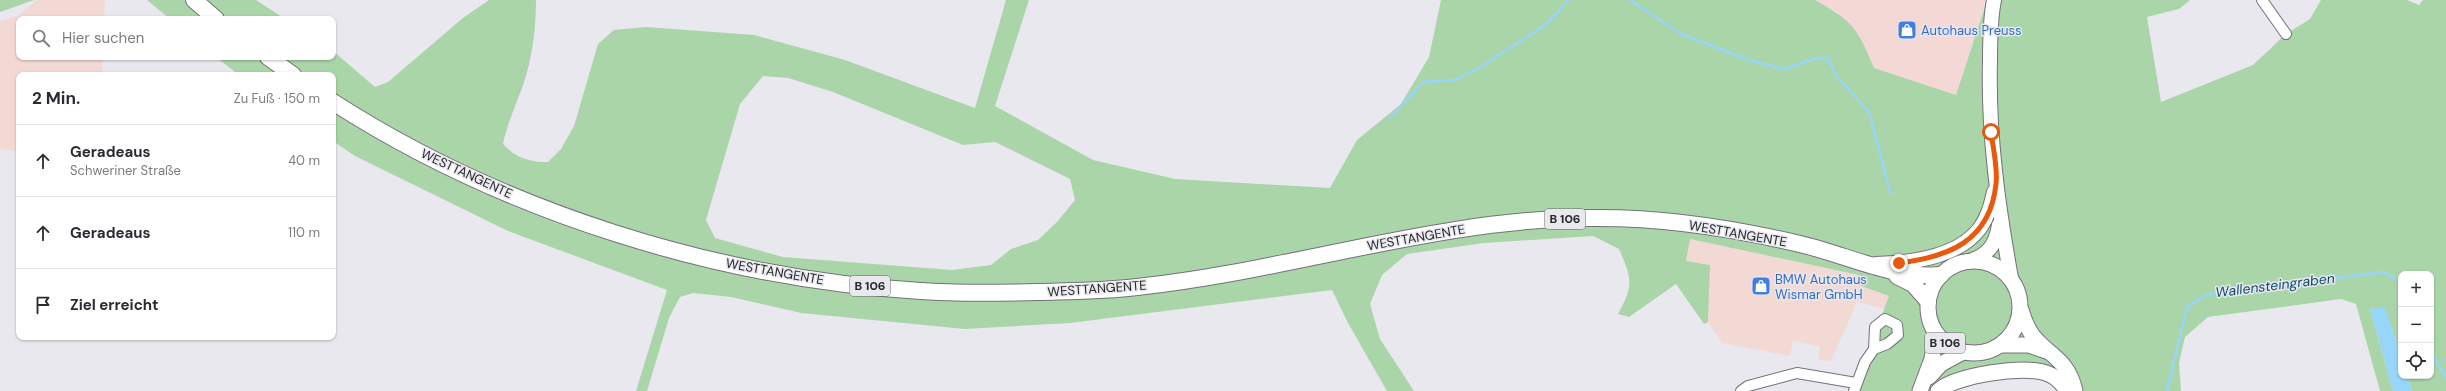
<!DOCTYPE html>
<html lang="de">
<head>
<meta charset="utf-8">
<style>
	body { margin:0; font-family:"DM Sans",sans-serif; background:#f2f2f3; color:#2b2b33 }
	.controls { position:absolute; right:12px; bottom:12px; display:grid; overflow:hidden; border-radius:8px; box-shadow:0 1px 3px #0004 }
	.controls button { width:36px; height:36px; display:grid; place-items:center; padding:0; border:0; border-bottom:1px solid #e1e1e2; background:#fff; color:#2b2b33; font:20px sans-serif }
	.stop { position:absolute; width:12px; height:12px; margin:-9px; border:3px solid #ea580c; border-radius:50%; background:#fff }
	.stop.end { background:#ea580c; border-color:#fff; box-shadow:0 1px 4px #0008 }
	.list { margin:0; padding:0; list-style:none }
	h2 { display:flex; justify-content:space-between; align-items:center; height:52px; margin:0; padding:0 16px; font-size:17px }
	h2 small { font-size:13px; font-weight:400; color:#7c7c81 }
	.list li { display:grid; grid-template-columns:26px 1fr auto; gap:12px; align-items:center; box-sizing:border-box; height:72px; padding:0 16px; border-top:1px solid #e1e1e2 }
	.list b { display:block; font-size:15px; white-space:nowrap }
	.list p { margin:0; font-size:13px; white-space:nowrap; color:#7c7c81 }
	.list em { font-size:13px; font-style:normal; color:#7c7c81 }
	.icon { flex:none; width:22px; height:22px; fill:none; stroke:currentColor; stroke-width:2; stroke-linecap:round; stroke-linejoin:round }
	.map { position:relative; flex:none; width:2446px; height:391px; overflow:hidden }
	.search { position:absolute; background:#fff; box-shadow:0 1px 3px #0004; left:16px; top:16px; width:320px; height:44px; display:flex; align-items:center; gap:10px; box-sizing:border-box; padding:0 14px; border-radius:8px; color:#7c7c81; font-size:15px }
	.panel { position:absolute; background:#fff; box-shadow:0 1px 3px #0004; left:16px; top:72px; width:320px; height:268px; border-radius:8px }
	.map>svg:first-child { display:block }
	.commercial { fill:#f3d9d3 }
	.industrial { fill:#f3d8d5 }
	.green { fill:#aad5a9; fill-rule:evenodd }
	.water { fill:#97d6f9 }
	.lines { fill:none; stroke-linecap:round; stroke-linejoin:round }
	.stream { stroke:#97d6f9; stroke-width:2.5 }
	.minor-casing { stroke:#737278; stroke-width:12 }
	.secondary-casing { stroke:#737278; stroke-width:16 }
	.primary-casing { stroke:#737278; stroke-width:17 }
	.trunk-casing { stroke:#737278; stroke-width:18 }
	.minor { stroke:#fff; stroke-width:10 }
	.secondary { stroke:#fff; stroke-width:14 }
	.primary { stroke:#fff; stroke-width:15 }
	.trunk { stroke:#fff; stroke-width:16 }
	.route { stroke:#ea580c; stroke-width:5 }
	.labels { text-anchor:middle; stroke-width:3; stroke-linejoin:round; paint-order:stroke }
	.shield { fill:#e9e8ef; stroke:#626265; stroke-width:1 }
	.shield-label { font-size:12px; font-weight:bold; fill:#28282a }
	.shop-label { font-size:13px; fill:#366cbe; stroke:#e9e8ef; text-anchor:start }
	.street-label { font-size:13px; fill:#28282a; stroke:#e9e8ef }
	.water-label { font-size:14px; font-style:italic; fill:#0a4d6a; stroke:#e9e8ef }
</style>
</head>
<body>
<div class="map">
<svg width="2446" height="391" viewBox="0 0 2446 391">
	<rect width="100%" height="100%" fill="#e9e8ef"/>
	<g class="commercial">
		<path d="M37,0h68l-1,19h-85v38h84l-1,18h-83v77l-19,-3v-128l18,-6z"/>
		<path d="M1690,239l169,36 -3,9 34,12 -6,13 -27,-7 -26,59 -13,-1 2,-14 -27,-5 -3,15 -68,-13 -14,-21 2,-57 -24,-4z"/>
	</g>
	<path class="industrial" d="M1815,0h171l-30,95 -82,-27 -8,-18 -29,-38z"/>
	<g class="green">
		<path d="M0,0h34l-34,12z"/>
		<path d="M147,0h37l24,19h-38z"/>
		<path d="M194,0h62l29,19h-69z"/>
		<path d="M489,0h47c0,25 -3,52 -10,76 -7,23 -18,44 -23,68 13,14 26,18 45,18l13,-13 13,-23 24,-82 16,-14 32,-3 108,8 91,25 130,48 31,-108h23l-34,106 98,54 82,19 155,9 27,-48 44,-36 28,-47 12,-57h374c38,21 43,29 59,68l82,27 31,-95h203l-11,9 -32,8 14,85 92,-37 33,-31 24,-15 11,-19h86l12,5 4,-5h23v391h-34l-5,-15h24v-102h-30v82l-16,-48 -15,1 23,82h-13l-24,-87 -15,-5 -133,18 -23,20 -6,26 2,28h-121l1,-9c-7,-6 -16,-10 -25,-11 -18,-2 -88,4 -96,20h-86l35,-95 -33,-12 3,-9 -169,-36 -4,22 24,4 -2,57 -4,2 -28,-40 -47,33 -11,-3c16,-29 14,-35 1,-65l-26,-13 -109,7 -77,11 -25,21 -12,29 10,35 34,52h-27l-39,-68 -16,-33 -262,33 -105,6 -164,-16 -70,-16 -38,-4 -13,4 -11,21 -22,73h-11l31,-101 -159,-59 -153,-75 -22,-15v-32c73,42 147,83 227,111 214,77 426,96 651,63 81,-12 160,-35 242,-47 79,-11 158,-12 238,-6l1,-4c-50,-6 -103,-11 -154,-6 -134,11 -264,48 -396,67 -37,5 -75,4 -113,5 -241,6 -492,-58 -696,-190v-27h-40l-25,-18h65v-6l42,36 13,-5 75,-64zM763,76l25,2 45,14 130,53 32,-3 75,37 5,21 -18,22 -19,18 -27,9 -20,16 -39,5 -169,-13 -68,-19 -9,-18 34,-116z"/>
		<path d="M216,57h41l25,18h-43z"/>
	</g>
	<path class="water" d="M2385,307l16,49v20h6l5,15h-19l-23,-82z"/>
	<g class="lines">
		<g class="stream">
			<path d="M1630,0l51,34 65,25 38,10 33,-11 11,1 9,18 32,35 22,83"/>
			<path d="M1390,118l33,-36 32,-2 29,-15 61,-40 24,-25"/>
			<path d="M2431,351l15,27"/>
			<path d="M2167,391l20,-84 21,-13 176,-22 17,11"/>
		</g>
		<defs>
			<g id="minor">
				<path d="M2262,0l24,34"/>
				<path d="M1741,391l7,-5 49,-13 59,10"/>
				<path d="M1854,391l11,-29 9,-13 1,-22 10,-8 12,6 1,10 -11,9 -13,5"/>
			</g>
			<g id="secondary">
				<path d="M1994,0c-4,20 -4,41 -4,61 -2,73 8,145 21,217"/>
				<path d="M1973,260c17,-7 23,-17 26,-35"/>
				<path d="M1876,264c34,-1 82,-6 104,-36 8,-11 11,-23 14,-36"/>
			</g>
			<g id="primary">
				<circle cx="1974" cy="307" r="46"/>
				<path d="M2021,310c3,10 6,18 12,26 17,21 35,23 42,55"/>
				<path d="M2000,345h29l17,6"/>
				<path d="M1929,377l12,-13 22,-12"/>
				<path d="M1920,391l12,-32 4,-26"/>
				<path d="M1938,391c18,-16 86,-26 108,-18 10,3 16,10 21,18"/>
			</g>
			<g id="trunk">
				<path d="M194,0l22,19"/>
				<path d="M268,57l25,18"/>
				<path d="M333,102c171,110 385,177 588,189 39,3 78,2 117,1 33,-1 67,-1 99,-5 152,-16 299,-68 452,-69 72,-1 145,10 215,27 45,11 90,34 137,30"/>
				<path d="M1897,276l16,8 15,17"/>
			</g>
		</defs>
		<use href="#minor" class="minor-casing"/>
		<use href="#secondary" class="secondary-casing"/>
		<use href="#primary" class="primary-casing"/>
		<use href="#trunk" class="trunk-casing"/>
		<use href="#minor" class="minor"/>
		<use href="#secondary" class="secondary"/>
		<use href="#primary" class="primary"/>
		<use href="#trunk" class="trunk"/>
	</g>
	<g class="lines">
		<path class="route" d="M1899,263c50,-6 91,-22 97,-79 2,-16 -3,-36 -5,-52"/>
	</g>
	<defs>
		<symbol id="shop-square" viewBox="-11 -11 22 22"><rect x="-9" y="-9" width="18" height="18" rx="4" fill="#3f7fe0" stroke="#e9e8ef"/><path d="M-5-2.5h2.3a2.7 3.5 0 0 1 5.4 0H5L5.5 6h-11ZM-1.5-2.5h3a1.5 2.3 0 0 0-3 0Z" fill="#fff"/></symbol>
	</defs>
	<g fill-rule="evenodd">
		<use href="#shop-square" x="1896" y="19" width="22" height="22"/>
		<use href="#shop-square" x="1750" y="275" width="22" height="22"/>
	</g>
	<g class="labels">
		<g class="shield">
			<rect x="1545" y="209" width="40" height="20" rx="3"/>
			<rect x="850" y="276" width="40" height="20" rx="3"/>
			<rect x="1925" y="333" width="40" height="20" rx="3"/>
		</g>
		<g class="shield-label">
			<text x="1565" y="223">B 106</text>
			<text x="870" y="290">B 106</text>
			<text x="1945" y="347">B 106</text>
		</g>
		<g class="shop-label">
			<text x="1921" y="35">Autohaus Preuss</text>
			<text x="1775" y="284">BMW Autohaus<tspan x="1775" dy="15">Wismar GmbH</tspan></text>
		</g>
		<g class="street-label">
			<text transform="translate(467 173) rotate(25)" y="5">WESTTANGENTE</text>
			<text transform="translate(1738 233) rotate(10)" y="5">WESTTANGENTE</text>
			<text transform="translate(1416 237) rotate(-10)" y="5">WESTTANGENTE</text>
			<text transform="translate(775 271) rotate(10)" y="5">WESTTANGENTE</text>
			<text transform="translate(1097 288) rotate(-4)" y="5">WESTTANGENTE</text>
		</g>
		<g class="water-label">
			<text transform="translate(2275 285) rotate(-7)" y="5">Wallensteingraben</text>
		</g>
	</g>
</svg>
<div class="controls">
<button>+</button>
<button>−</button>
<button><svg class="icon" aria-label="locate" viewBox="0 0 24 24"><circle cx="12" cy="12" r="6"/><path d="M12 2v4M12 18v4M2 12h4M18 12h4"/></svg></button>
</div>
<div class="stop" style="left:1991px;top:132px"></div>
<div class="stop end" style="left:1899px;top:263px"></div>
<div class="search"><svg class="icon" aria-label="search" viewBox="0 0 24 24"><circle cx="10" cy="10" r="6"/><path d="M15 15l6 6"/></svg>Hier suchen</div>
<section class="panel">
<h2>2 Min.<small>Zu Fuß · 150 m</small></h2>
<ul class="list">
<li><svg class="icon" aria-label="ahead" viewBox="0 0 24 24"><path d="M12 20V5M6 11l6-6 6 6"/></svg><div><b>Geradeaus</b><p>Schweriner Straße</p></div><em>40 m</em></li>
<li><svg class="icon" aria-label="ahead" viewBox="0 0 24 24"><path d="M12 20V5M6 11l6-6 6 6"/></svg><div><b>Geradeaus</b></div><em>110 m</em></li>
<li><svg class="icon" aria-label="arrive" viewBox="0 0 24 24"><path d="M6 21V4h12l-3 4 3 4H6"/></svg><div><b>Ziel erreicht</b></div></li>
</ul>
</section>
</div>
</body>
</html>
